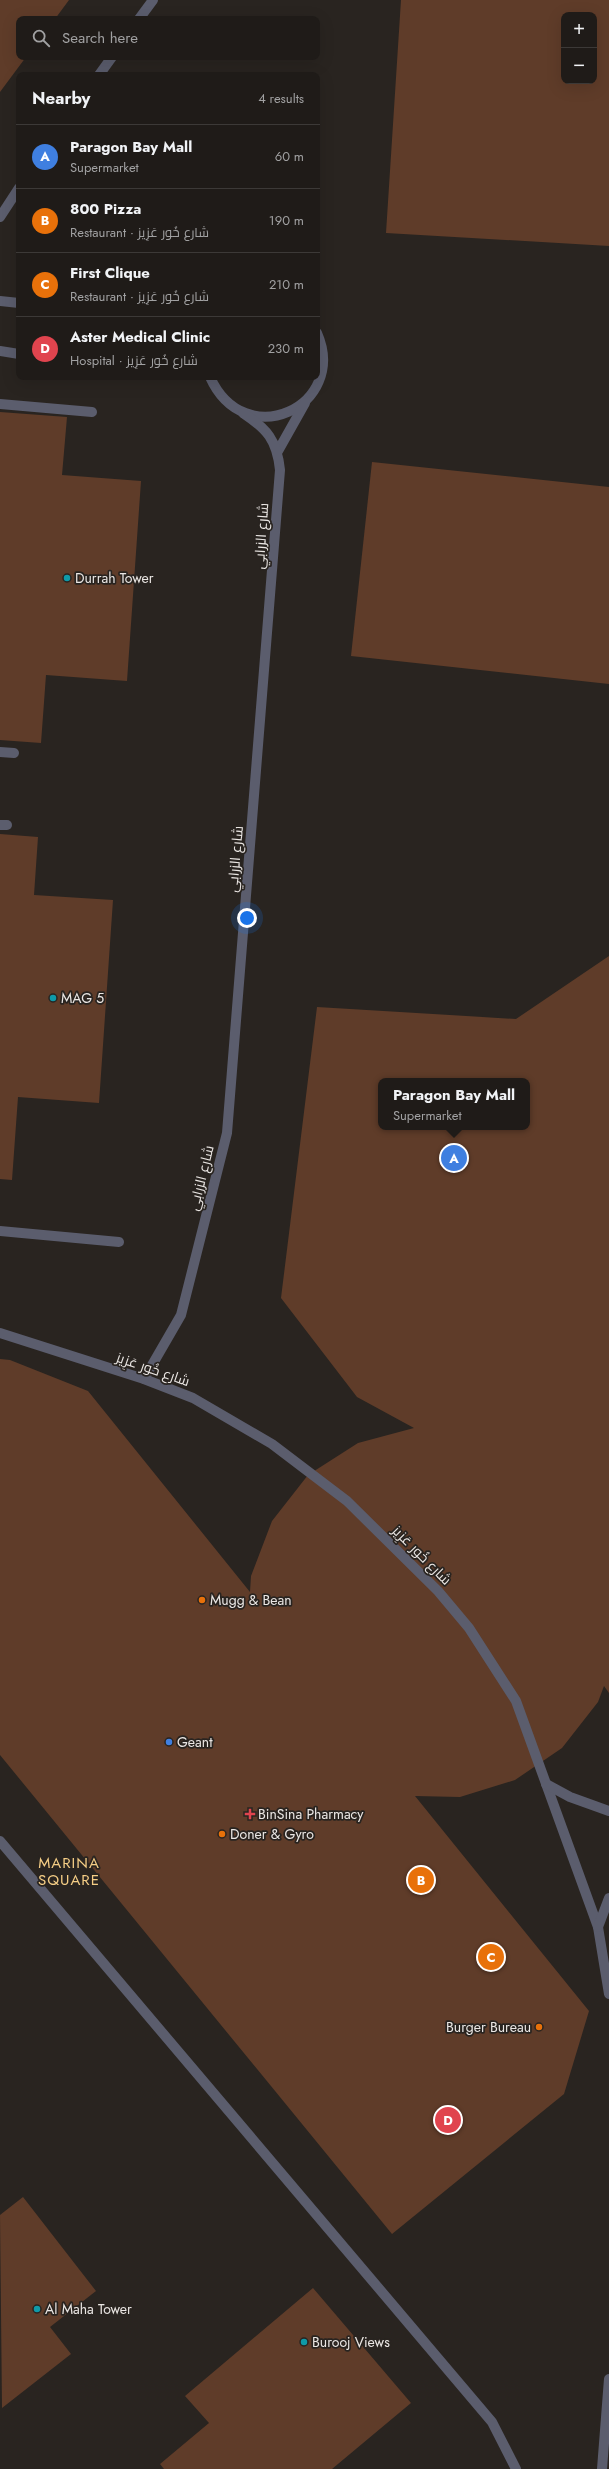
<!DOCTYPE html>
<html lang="en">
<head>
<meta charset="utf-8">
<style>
	body { margin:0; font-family:Jost,Cairo,sans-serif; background:#2c2825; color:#f1f3f6 }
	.controls { position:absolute; right:12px; top:12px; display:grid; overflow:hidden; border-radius:8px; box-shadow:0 4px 16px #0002 }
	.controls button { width:36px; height:36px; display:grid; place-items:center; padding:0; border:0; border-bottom:1px solid #3c3937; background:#1f1b18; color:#f1f3f6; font:20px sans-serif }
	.you { position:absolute; left:247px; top:918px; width:14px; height:14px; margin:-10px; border:3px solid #fff; border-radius:50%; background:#1a73e8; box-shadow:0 0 0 6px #1a73e833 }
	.badge { display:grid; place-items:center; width:26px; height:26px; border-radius:50%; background:#ea580c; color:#fff; font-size:13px; font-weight:700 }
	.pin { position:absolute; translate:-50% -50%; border:2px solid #fff; box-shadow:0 1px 4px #0006 }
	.popup { position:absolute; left:378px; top:1078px; width:152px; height:52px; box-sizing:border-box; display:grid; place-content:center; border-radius:8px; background:#1f1b18; filter:drop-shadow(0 1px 3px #0005); font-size:13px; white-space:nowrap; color:#a1a1a2 }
	.popup b { font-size:15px; color:#f1f3f6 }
	.popup::after { content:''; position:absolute; left:50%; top:100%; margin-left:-8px; border:8px solid transparent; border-top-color:#1f1b18 }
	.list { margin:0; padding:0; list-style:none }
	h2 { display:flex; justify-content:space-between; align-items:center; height:52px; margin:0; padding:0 16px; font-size:17px }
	h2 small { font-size:13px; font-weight:400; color:#a1a1a2 }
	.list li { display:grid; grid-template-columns:26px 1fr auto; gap:12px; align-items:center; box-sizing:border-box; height:64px; padding:0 16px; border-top:1px solid #3c3937 }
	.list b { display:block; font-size:15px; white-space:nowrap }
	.list p { margin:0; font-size:13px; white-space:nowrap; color:#a1a1a2 }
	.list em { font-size:13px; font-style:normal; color:#a1a1a2 }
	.icon { flex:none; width:22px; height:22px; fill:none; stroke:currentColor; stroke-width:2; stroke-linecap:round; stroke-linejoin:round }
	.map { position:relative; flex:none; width:609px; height:2469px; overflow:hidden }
	.search { position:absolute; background:#1f1b18; box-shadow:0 4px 16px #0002; left:16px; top:16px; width:304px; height:44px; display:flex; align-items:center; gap:10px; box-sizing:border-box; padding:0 14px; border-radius:8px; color:#a1a1a2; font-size:15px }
	.panel { position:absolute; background:#1f1b18; box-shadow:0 4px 16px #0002; left:16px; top:72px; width:304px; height:308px; border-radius:8px }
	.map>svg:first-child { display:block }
	.building { fill:#5f3c29; fill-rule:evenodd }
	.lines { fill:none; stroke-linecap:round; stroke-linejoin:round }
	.minor { stroke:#5b5d6d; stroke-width:10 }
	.culture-dot { fill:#0f9aa8; stroke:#292420; stroke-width:1.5 }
	.food-dot { fill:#e8710a; stroke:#292420; stroke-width:1.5 }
	.shop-dot { fill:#3f7fe0; stroke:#292420; stroke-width:1.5 }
	.health-dot { fill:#e0444e; stroke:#292420; stroke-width:1.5 }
	.labels { text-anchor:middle; stroke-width:3.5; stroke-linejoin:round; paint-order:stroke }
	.street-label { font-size:14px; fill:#ebe7e4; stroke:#292420 }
	.poi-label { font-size:14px; fill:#ebe7e4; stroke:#292420; text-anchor:start }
	.neighbourhood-label { font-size:15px; letter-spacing:1px; fill:#f4cd85; stroke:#292420 }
</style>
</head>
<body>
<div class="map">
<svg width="609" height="2469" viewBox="0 0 609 2469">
	<rect width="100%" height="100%" fill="#292420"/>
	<g class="building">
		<path d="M0,0h69l-14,19h-36v38h7l-26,35z"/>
		<path d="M401,0h208v246l-223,-13zM564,15h30v66h-30z"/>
		<path d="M0,412l67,5 -5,58 79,6 -14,200 -81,-6 -5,68 -41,-3z"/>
		<path d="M372,462l237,25v197l-258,-28z"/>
		<path d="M0,834l38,3 -4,58 79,5 -14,203 -81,-6 -6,83 -12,-1z"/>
		<path d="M609,956v737l-5,-7 -6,16 -36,46 -47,32 -55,17 -45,-1 174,215 -25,83 -172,140 -392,-479v-396l10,1 78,31 162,201 1,-16 21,-55 36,-46 50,-32 56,-15 -57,-31 -76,-99 36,-291 199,12zM381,1081h146v46h-146z"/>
		<path d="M23,2197l73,94 -46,36 21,27 -69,54 -2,-193z"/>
		<path d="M313,2288l98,115 -79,66h-168l-4,-5 49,-41 -24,-27z"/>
	</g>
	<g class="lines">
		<g class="minor">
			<path d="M139,19l14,-19"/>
			<path d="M99,75l13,-18"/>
			<path d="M0,217l19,-29"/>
			<path d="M0,301l19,2"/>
			<path d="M0,351l19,3"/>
			<path d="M210,377c35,78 139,29 107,-44"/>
			<path d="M0,404l92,8"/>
			<path d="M278,451l27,-48"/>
			<path d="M0,752l14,1"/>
			<path d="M0,825h7"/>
			<path d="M0,1231l119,11"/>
			<path d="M0,1333l144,46 49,19 79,46 75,57 91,90 31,37 47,73 82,226 11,67"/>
			<path d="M144,1379l37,-64 46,-182 53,-663c-3,-30 -13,-41 -37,-57"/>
			<path d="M546,1784l24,13 39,14"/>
			<path d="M0,1841l492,581 24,47"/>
			<path d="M598,1927l11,-29"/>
			<path d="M602,2469l7,-90"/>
		</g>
	</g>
	<g class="culture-dot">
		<circle cx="67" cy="578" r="4"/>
		<circle cx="53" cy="998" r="4"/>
		<circle cx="37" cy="2309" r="4"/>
		<circle cx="304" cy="2342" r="4"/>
	</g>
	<g class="food-dot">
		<circle cx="202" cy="1600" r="4"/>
		<circle cx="222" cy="1834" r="4"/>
		<circle cx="539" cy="2027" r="4"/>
	</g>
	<circle class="shop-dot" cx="169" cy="1742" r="4"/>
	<path class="health-dot" d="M248 1808h4v4h4v4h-4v4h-4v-4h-4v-4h4z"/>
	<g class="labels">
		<g class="street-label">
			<text transform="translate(261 536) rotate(-86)" y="5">شارع الزرابي</text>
			<text transform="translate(235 859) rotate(-85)" y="5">شارع الزرابي</text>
			<text transform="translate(201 1178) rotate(-76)" y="5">شارع الزرابي</text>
			<text transform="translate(153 1369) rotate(19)" y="5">شارع خُور عَزِيز</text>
			<text transform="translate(422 1555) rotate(45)" y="5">شارع خُور عَزِيز</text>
		</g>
		<g class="poi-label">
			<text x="75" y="583">Durrah Tower</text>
			<text x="61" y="1003">MAG 5</text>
			<text x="210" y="1605">Mugg &amp; Bean</text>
			<text x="177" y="1747">Geant</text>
			<text x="258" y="1819">BinSina Pharmacy</text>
			<text x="230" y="1839">Doner &amp; Gyro</text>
			<text x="531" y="2032" text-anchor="end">Burger Bureau</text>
			<text x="45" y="2314">Al Maha Tower</text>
			<text x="312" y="2347">Burooj Views</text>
		</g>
		<g class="neighbourhood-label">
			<text x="69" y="1868">MARINA<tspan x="69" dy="17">SQUARE</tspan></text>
		</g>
	</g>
</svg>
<div class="controls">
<button>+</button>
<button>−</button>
</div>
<div class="you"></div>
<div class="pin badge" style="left:454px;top:1158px;background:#3f7fe0">A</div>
<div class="popup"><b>Paragon Bay Mall</b>Supermarket</div>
<div class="pin badge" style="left:421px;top:1880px;background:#e8710a">B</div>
<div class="pin badge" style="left:491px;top:1957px;background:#e8710a">C</div>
<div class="pin badge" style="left:448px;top:2120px;background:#e0444e">D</div>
<div class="search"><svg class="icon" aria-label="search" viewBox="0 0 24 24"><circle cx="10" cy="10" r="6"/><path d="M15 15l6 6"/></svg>Search here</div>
<section class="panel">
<h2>Nearby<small>4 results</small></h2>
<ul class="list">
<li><span class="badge" style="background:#3f7fe0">A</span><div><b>Paragon Bay Mall</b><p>Supermarket</p></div><em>60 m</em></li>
<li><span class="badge" style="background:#e8710a">B</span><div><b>800 Pizza</b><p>Restaurant · شارع خُور عَزِيز</p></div><em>190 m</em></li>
<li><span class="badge" style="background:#e8710a">C</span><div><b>First Clique</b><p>Restaurant · شارع خُور عَزِيز</p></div><em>210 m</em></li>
<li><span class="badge" style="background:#e0444e">D</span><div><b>Aster Medical Clinic</b><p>Hospital · شارع خُور عَزِيز</p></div><em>230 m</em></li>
</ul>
</section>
</div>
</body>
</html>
